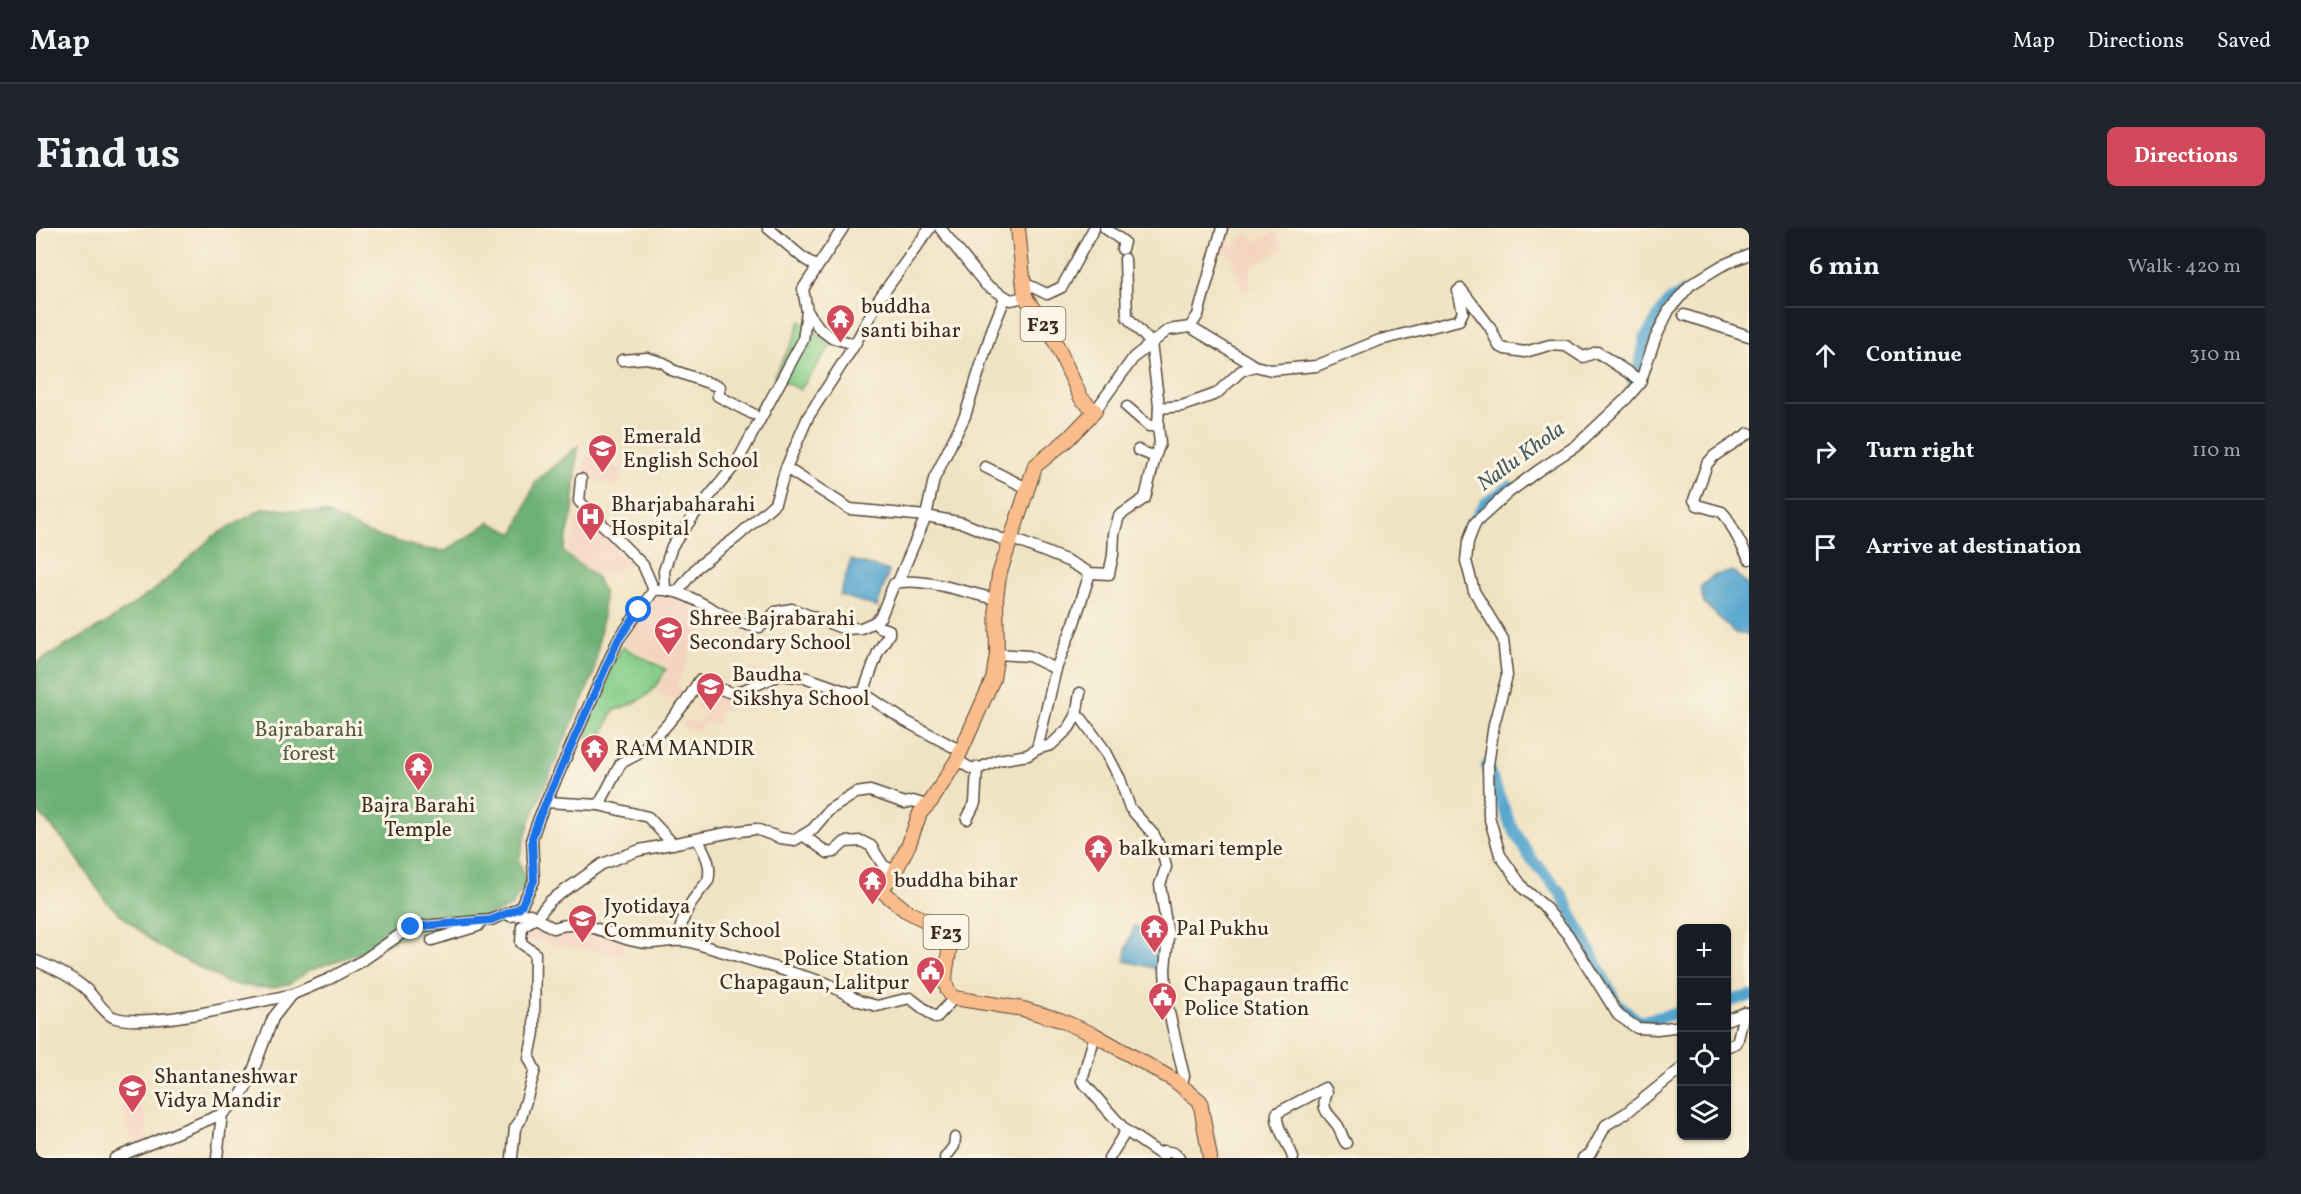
<!DOCTYPE html>
<html lang="en">
<head>
<meta charset="utf-8">
<style>
	body { margin:0; font-family:Vollkorn,serif; background:#20242c; color:#f1f3f6 }
	.controls { position:absolute; right:18px; bottom:18px; display:grid; overflow:hidden; border-radius:9px; box-shadow:0 2px 4px #0004 }
	.controls button { width:54px; height:54px; display:grid; place-items:center; padding:0; border:0; border-bottom:2px solid #363941; background:#171b24; color:#f1f3f6; font:30px sans-serif }
	.stop { position:absolute; width:18px; height:18px; margin:-14px; border:4px solid #1a73e8; border-radius:50%; background:#fff }
	.stop.end { background:#1a73e8; border-color:#fff; box-shadow:0 2px 6px #0008 }
	.list { margin:0; padding:0; list-style:none }
	h2 { display:flex; justify-content:space-between; align-items:center; height:78px; margin:0; padding:0 24px; font-size:26px }
	h2 small { font-size:20px; font-weight:400; color:#9ea1a6 }
	.list li { display:grid; grid-template-columns:39px 1fr auto; gap:18px; align-items:center; box-sizing:border-box; height:96px; padding:0 24px; border-top:2px solid #363941 }
	.list b { display:block; font-size:22px; white-space:nowrap }
	.list em { font-size:20px; font-style:normal; color:#9ea1a6 }
	.icon { flex:none; width:33px; height:33px; fill:none; stroke:currentColor; stroke-width:2; stroke-linecap:round; stroke-linejoin:round }
	.map { position:relative; flex:none; width:1713px; height:930px; overflow:hidden; border-radius:9px }
	header { display:flex; align-items:center; gap:36px; box-sizing:border-box; height:84px; padding:0 30px; background:#171b24; border-bottom:2px solid #363941 }
	header strong { font-size:28px }
	nav { display:flex; gap:33px; margin-inline-start:auto; font-size:21px }
	.intro { display:flex; align-items:center; justify-content:space-between; box-sizing:border-box; height:144px; padding:0 36px }
	h1 { margin:0; font-size:42px }
	.button { padding:15px 27px; border-radius:9px; background:#d1495b; color:#fff; font-size:21px; font-weight:700 }
	main { display:flex; gap:36px; padding:0 36px }
	aside { flex:1; background:#171b24; border-radius:9px; box-shadow:0 2px 4px #0004 }
	.map>svg:first-child { display:block }
	.built { fill:#f4d3c0 }
	.green { fill:#87ce8a; stroke:#617c54; stroke-width:1.5 }
	.forest { fill:#6db176; stroke:#546e4a; stroke-width:1.5 }
	.water { fill:#52a4cd; stroke:#466776; stroke-width:1.5 }
	.lines { fill:none; stroke-linecap:round; stroke-linejoin:round }
	.river { stroke:#52a4cd; stroke-width:12 }
	.minor-casing { stroke:#564637; stroke-width:13 }
	.major-casing { stroke:#564637; stroke-width:16 }
	.minor { stroke:#fff; stroke-width:10 }
	.major { stroke:#f9bc8a; stroke-width:14 }
	.route { stroke:#1a73e8; stroke-width:8 }
	.labels { text-anchor:middle; stroke-width:6; stroke-linejoin:round; paint-order:stroke }
	.shield { fill:#fcf5e5; stroke:#75675a; stroke-width:1.5 }
	.shield-label { font-size:20px; font-weight:bold; fill:#3b2a1e }
	.poi-label { font-size:21px; fill:#3b2a1e; stroke:#fcf5e5; text-anchor:start }
	.park-label { font-size:21px; fill:#525b3e; stroke:#fcf5e5 }
	.water-label { font-size:22px; font-style:italic; fill:#445b64; stroke:#fcf5e5 }
</style>
</head>
<body>
<header>
<strong>Map</strong>
<nav><a>Map</a><a>Directions</a><a>Saved</a></nav>
</header>
<div class="intro"><h1>Find us</h1><a class="button">Directions</a></div>
<main>
<div class="map">
<svg width="1713" height="930" viewBox="0 0 1713 930">
	<rect width="100%" height="100%" fill="#fcf5e5"/>
	<filter id="ink" filterUnits="userSpaceOnUse"><feTurbulence type="fractalNoise" baseFrequency=".0167" numOctaves="2"/><feDisplacementMap in="SourceGraphic" scale="12" xChannelSelector="R" yChannelSelector="G"/><feConvolveMatrix kernelMatrix="1 2 1 2 8 2 1 2 1" color-interpolation-filters="sRGB"/></filter>
	<filter id="wash" filterUnits="userSpaceOnUse"><feTurbulence type="fractalNoise" baseFrequency=".008" numOctaves="4" result="noise"/><feDisplacementMap in="SourceGraphic" scale="24" xChannelSelector="R" yChannelSelector="G"/><feGaussianBlur stdDeviation="1.35" result="paint"/><feColorMatrix in="noise" values="0 0 0 0 0 0 0 0 0 0 0 0 0 0 0 0 0 1.4 0 .05"/><feComposite in="paint" operator="in"/></filter>
	<g filter="url(#wash)">
		<rect width="100%" height="100%" fill="#f0e3c3"/>
		<g class="built">
			<path d="M1211,4l8,10 20,-10 9,16 -33,19 -1,22 -7,2 -13,-34 -6,-8h-3l4,-12 9,10z"/>
			<path d="M550,227l36,14 -4,18 -36,-9z"/>
			<path d="M541,289l23,14 20,24h3l8,9 -29,13 -15,-8 -20,-16z"/>
			<path d="M626,368l17,4 33,16 -6,10 -4,-1 -26,62 12,6 -5,10 -26,-10 12,-27 -47,-23 27,-38z"/>
			<path d="M665,460l30,13v7l-9,1 -5,16 -13,-3 -4,8 -18,-3 1,-7 16,3 6,-10 -11,-4 4,-9 -2,-1z"/>
			<path d="M490,700h32l67,10 -3,18 -96,-16z"/>
			<path d="M97,853l16,48 -4,2 5,9 -17,7 -17,-62z"/>
		</g>
		<g class="green">
			<path d="M764,93l32,23 -32,46 -26,-14 20,-37z"/>
			<path d="M586,419l44,22c-15,29 -24,31 -53,42l-13,31 -13,-4 12,-50z"/>
		</g>
		<path class="forest" d="M542,218l-5,66 -10,40 34,26 7,15 -1,22 -9,58 -64,148 -11,38 7,23 -15,25 -22,9 -54,11 -55,19 -70,24 -21,14 -20,4 -24,-2 -19,-3 -7,-5 -61,-32 -51,-43 -38,-57 -33,-36v-147l70,-40 51,-35 56,-52 51,-28 63,5 41,20 56,16 22,2 44,-29 24,12 22,-53z"/>
		<g class="water">
			<path d="M815,332l38,11 -12,36 -37,-12z"/>
			<path d="M1697,343l16,16v48l-14,-2 -31,-30 -4,-16 13,-11z"/>
			<path d="M1098,698l29,5 -5,38 -33,-8 1,-11z"/>
		</g>
		<g class="lines">
			<g class="river">
				<path d="M1597,156l4,-4 8,-41 22,-36 16,-10"/>
				<path d="M1435,297l15,-22 24,-16"/>
				<path d="M1451,538l23,58 22,36 28,31 56,112 23,19 43,-10"/>
				<path d="M1690,774l23,-6"/>
			</g>
		</g>
	</g>
	<g filter="url(#ink)">
		<g class="lines">
			<defs>
				<g id="minor">
					<path d="M732,0l34,29 15,10"/>
					<path d="M904,0l46,57 25,15 14,-3"/>
					<path d="M1069,0l19,14 -2,7"/>
					<path d="M1089,31l2,58 24,26 8,62 -1,21"/>
					<path d="M986,54l25,12 15,-7 32,-59"/>
					<path d="M1648,87l65,21"/>
					<path d="M1154,99l65,39 16,4 45,-4 64,-26 79,-20 4,-8 -5,-21 3,-2 29,38 9,19 6,3 20,3 25,-7 16,1 17,11 14,-5 44,29"/>
					<path d="M819,116l24,-45 51,-71"/>
					<path d="M586,132l25,-2 17,5 8,7 48,17 -2,9 35,18"/>
					<path d="M1091,179l22,19h9l2,17 -5,14"/>
					<path d="M1123,180l23,-2 34,-12 25,-23 14,-5"/>
					<path d="M1059,183l39,-54 34,-27 22,-3 8,-12 24,-87"/>
					<path d="M1713,205l-35,23 -7,8 -13,36 3,5 25,7 5,6 22,41"/>
					<path d="M949,239l42,21"/>
					<path d="M750,240l64,41 76,7 37,7 46,19"/>
					<path d="M545,251l-2,22 64,64 11,25"/>
					<path d="M974,310l58,23 22,12 19,1 4,-19 1,-21 5,-18 26,-18 10,-41 -17,-7"/>
					<path d="M862,354l28,-66 8,-37 31,-63 27,-86 13,-32"/>
					<path d="M629,361l-1,-18 8,-25 22,-31 42,-51 67,-124 4,-29 -4,-22 40,-61"/>
					<path d="M642,363l19,-24 40,-30 38,-34 11,-35 22,-51 47,-73 -23,-6 -12,-9 -13,-18"/>
					<path d="M961,426l32,2 27,13 18,-46 16,-50"/>
					<path d="M827,465l15,-41 11,-18v-4l-10,-3 -4,-5"/>
					<path d="M1040,488l6,3 24,33 14,27 10,29 24,27 9,19 3,13 -6,18 8,51 -3,33 2,35 17,72 -3,9"/>
					<path d="M1001,521l19,-80"/>
					<path d="M921,532l13,8h10l18,-8 30,-5 9,-6 14,-4 18,-17 7,-12 4,-23"/>
					<path d="M510,574l53,3 49,12 25,27"/>
					<path d="M563,577l22,-42 17,-9 27,-27 21,-25 13,-21 35,13 46,-19 27,3 43,15h13l42,28 56,30"/>
					<path d="M931,591l8,-16 2,-36"/>
					<path d="M768,608l24,17 6,-1 11,-10 16,-1 10,5 12,19 12,7"/>
					<path d="M474,688l20,-2 6,4 14,-17 52,-37 38,-14 92,-18 24,-3 24,9 15,2 18,-11 16,-19 27,-17 14,-2 35,12 8,-2 13,4"/>
					<path d="M642,711c6,-29 11,-35 30,-58 4,-16 -2,-26 -10,-41"/>
					<path d="M396,712l46,-14"/>
					<path d="M0,733c18,7 37,16 52,30 7,7 16,22 25,26 32,13 141,-15 178,-22"/>
					<path d="M1690,792l18,-7 5,1"/>
					<path d="M1646,798l-25,3 -20,-1 -19,-13 -50,-80 -25,-30 -19,-16 -24,-34 -11,-39 -1,-51 6,-41 13,-48 -4,-37 -29,-48 -8,-30 2,-19 7,-19 33,-30 31,-23 37,-24 51,-48 13,-15 15,-44 14,-29 21,-25 31,-19 28,-12"/>
					<path d="M1059,807l-13,46 44,50 -17,27"/>
					<path d="M1690,819l10,-4 2,-4 6,-26"/>
					<path d="M1090,903l37,25v2"/>
					<path d="M1127,928l1,-5 10,2 5,5"/>
					<path d="M79,930l107,-44 17,-16 9,-14 25,-66 18,-23 38,-16 33,-18 49,-34 80,-7 29,-12 14,-27 -2,-43 7,-20 79,-178 36,-50c40,-3 67,34 106,37l16,-15 16,-3 53,20 16,-1 14,-6 6,-6 13,-32c24,-9 76,10 102,15"/>
					<path d="M181,930l5,-44"/>
					<path d="M476,930l3,-30 5,-7 15,-51 -6,-12 5,-26 1,-79 -14,-10 1,-17 14,-8 17,10c38,-12 62,14 96,15 15,0 27,-5 42,-1l135,41 33,18 18,5 33,-8 26,20 18,-20"/>
					<path d="M909,930l9,-12 1,-8"/>
					<path d="M1257,930c-4,-15 -18,-30 -16,-45l48,-25 2,4c-7,19 1,20 11,34 3,5 4,12 8,17"/>
					<path d="M1547,930l7,-4 16,-29 20,-12 56,-45"/>
				</g>
				<path id="major" d="M982,0l7,69 28,40 28,61 14,13 -27,28 -33,27 -36,109 -3,24 1,55 -4,25 -36,81 -25,40 -12,13 -11,31 -14,28 -14,18 24,20 41,21c12,21 -13,49 8,67l69,11 37,11 35,15 79,45 26,21 10,57"/>
			</defs>
			<use href="#minor" class="minor-casing"/>
			<use href="#major" class="major-casing"/>
			<use href="#minor" class="minor"/>
			<use href="#major" class="major"/>
		</g>
	</g>
	<g class="lines" filter="url(#ink)">
		<path class="route" d="M375,699l80,-7 29,-12 14,-27 -2,-43 7,-20 79,-178 21,-30"/>
	</g>
	<defs>
		<symbol id="temple-pin" viewBox="-11 -11 22 30"><path d="M0 17L-7.5 6A9.5 9.5 0 1 1 7.5 6Z" fill="#d1495b" stroke="#fcf5e5"/><path d="M0-6L5-2H3V0L6.5 2.5H4V6H1.5V3h-3V6H-4V2.5H-6.5L-3 0V-2H-5Z" fill="#fff"/></symbol>
		<symbol id="school-pin" viewBox="-11 -11 22 30"><path d="M0 17L-7.5 6A9.5 9.5 0 1 1 7.5 6Z" fill="#d1495b" stroke="#fcf5e5"/><path d="M0-5L7-2L0 1L-7-2ZM-4 1L0 2.5L4 1V4Q0 6-4 4Z" fill="#fff"/></symbol>
		<symbol id="hospital-pin" viewBox="-11 -11 22 30"><path d="M0 17L-7.5 6A9.5 9.5 0 1 1 7.5 6Z" fill="#d1495b" stroke="#fcf5e5"/><path d="M-5-5h3v3.5h4V-5h3V5h-3V1.5h-4V5h-3Z" fill="#fff"/></symbol>
		<symbol id="civic-pin" viewBox="-11 -11 22 30"><path d="M0 17L-7.5 6A9.5 9.5 0 1 1 7.5 6Z" fill="#d1495b" stroke="#fcf5e5"/><path d="M-.6-6.5H3V-4.5H.6V-3L4-1V1h2V6H-6V1h2V-1L-.6-3ZM-1.2 2.5V6h2.4V2.5Z" fill="#fff"/></symbol>
	</defs>
	<g fill-rule="evenodd">
		<use href="#temple-pin" x="788" y="74" width="33" height="45"/>
		<use href="#school-pin" x="550" y="204" width="33" height="45"/>
		<use href="#hospital-pin" x="538" y="272" width="33" height="45"/>
		<use href="#school-pin" x="616" y="386" width="33" height="45"/>
		<use href="#school-pin" x="658" y="442" width="33" height="45"/>
		<use href="#temple-pin" x="542" y="504" width="33" height="45"/>
		<use href="#temple-pin" x="366" y="522" width="33" height="45"/>
		<use href="#temple-pin" x="1046" y="604" width="33" height="45"/>
		<use href="#temple-pin" x="820" y="636" width="33" height="45"/>
		<use href="#school-pin" x="530" y="674" width="33" height="45"/>
		<use href="#temple-pin" x="1102" y="684" width="33" height="45"/>
		<use href="#civic-pin" x="878" y="726" width="33" height="45"/>
		<use href="#civic-pin" x="1110" y="752" width="33" height="45"/>
		<use href="#school-pin" x="80" y="844" width="33" height="45"/>
	</g>
	<g class="labels">
		<g class="shield">
			<rect x="984.5" y="79" width="45" height="34" rx="4.5"/>
			<rect x="887.5" y="687" width="45" height="34" rx="4.5"/>
		</g>
		<g class="shield-label">
			<text x="1007" y="103">F23</text>
			<text x="910" y="711">F23</text>
		</g>
		<g class="poi-label">
			<text x="825" y="85">buddha<tspan x="825" dy="24">santi bihar</tspan></text>
			<text x="587" y="215">Emerald<tspan x="587" dy="24">English School</tspan></text>
			<text x="575" y="283">Bharjabaharahi<tspan x="575" dy="24">Hospital</tspan></text>
			<text x="653" y="397">Shree Bajrabarahi<tspan x="653" dy="24">Secondary School</tspan></text>
			<text x="696" y="453">Baudha<tspan x="696" dy="24">Sikshya School</tspan></text>
			<text x="579" y="527">RAM MANDIR</text>
			<text x="382" y="584" text-anchor="middle">Bajra Barahi<tspan x="382" dy="24">Temple</tspan></text>
			<text x="1083" y="627">balkumari temple</text>
			<text x="858" y="659">buddha bihar</text>
			<text x="568" y="685">Jyotidaya<tspan x="568" dy="24">Community School</tspan></text>
			<text x="1140" y="707">Pal Pukhu</text>
			<text x="873" y="737" text-anchor="end">Police Station<tspan x="873" dy="24">Chapagaun, Lalitpur</tspan></text>
			<text x="1148" y="763">Chapagaun traffic<tspan x="1148" dy="24">Police Station</tspan></text>
			<text x="118" y="855">Shantaneshwar<tspan x="118" dy="24">Vidya Mandir</tspan></text>
		</g>
		<g class="park-label">
			<text x="273" y="508">Bajrabarahi<tspan x="273" dy="24">forest</tspan></text>
		</g>
		<g class="water-label">
			<text transform="translate(1484 227) rotate(-36)" y="8">Nallu Khola</text>
		</g>
	</g>
</svg>
<div class="controls">
<button>+</button>
<button>−</button>
<button><svg class="icon" aria-label="locate" viewBox="0 0 24 24"><circle cx="12" cy="12" r="6"/><path d="M12 2v4M12 18v4M2 12h4M18 12h4"/></svg></button>
<button><svg class="icon" aria-label="layers" viewBox="0 0 24 24"><path d="M12 4l9 5-9 5-9-5zM3 14l9 5 9-5"/></svg></button>
</div>
<div class="stop" style="left:603px;top:382px"></div>
<div class="stop end" style="left:375px;top:699px"></div>
</div>
<aside>
<h2>6 min<small>Walk · 420 m</small></h2>
<ul class="list">
<li><svg class="icon" aria-label="ahead" viewBox="0 0 24 24"><path d="M12 20V5M6 11l6-6 6 6"/></svg><div><b>Continue</b></div><em>310 m</em></li>
<li><svg class="icon" aria-label="right" viewBox="0 0 24 24"><path d="M7 20v-9h11M14 6l5 5-5 5"/></svg><div><b>Turn right</b></div><em>110 m</em></li>
<li><svg class="icon" aria-label="arrive" viewBox="0 0 24 24"><path d="M6 21V4h12l-3 4 3 4H6"/></svg><div><b>Arrive at destination</b></div></li>
</ul>
</aside>
</main>
</body>
</html>
